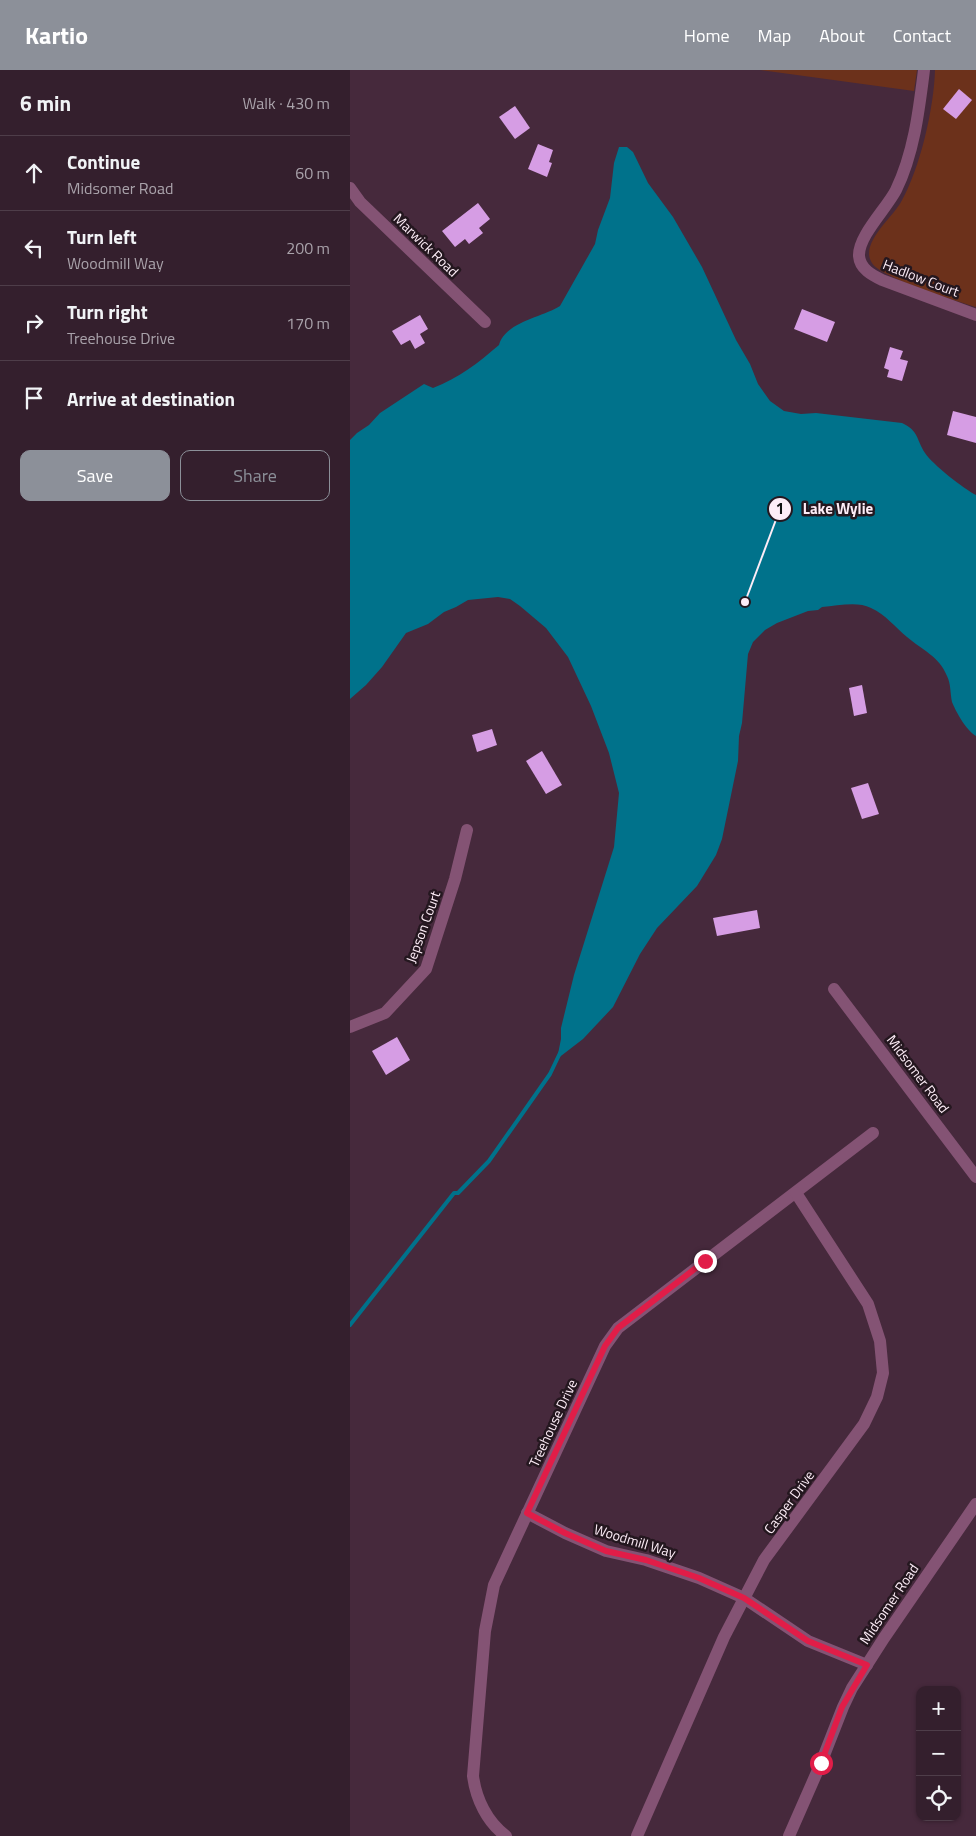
<!DOCTYPE html>
<html lang="en">
<head>
<meta charset="utf-8">
<style>
	body { margin:0; font-family:"Titillium Web",sans-serif; background:#3f2c39; color:#f1f3f6 }
	.controls { position:absolute; right:15px; bottom:15px; display:grid; overflow:hidden; border-radius:10px; box-shadow:0 1px 4px #0004 }
	.controls button { width:45px; height:45px; display:grid; place-items:center; padding:0; border:0; border-bottom:1px solid #4e3d49; background:#341f2d; color:#f1f3f6; font:25px sans-serif }
	.stop { position:absolute; width:15px; height:15px; margin:-11px; border:4px solid #e11d48; border-radius:50%; background:#fff }
	.stop.end { background:#e11d48; border-color:#fff; box-shadow:0 1px 5px #0008 }
	.list { margin:0; padding:0; list-style:none }
	h2 { display:flex; justify-content:space-between; align-items:center; height:65px; margin:0; padding:0 20px; font-size:21px }
	h2 small { font-size:16px; font-weight:400; color:#a9a2aa }
	.list li { display:grid; grid-template-columns:32px 1fr auto; gap:15px; align-items:center; box-sizing:border-box; height:75px; padding:0 20px; border-top:1px solid #4e3d49 }
	.list b { display:block; font-size:19px; white-space:nowrap }
	.list p { margin:0; font-size:16px; white-space:nowrap; color:#a9a2aa }
	.list em { font-size:16px; font-style:normal; color:#a9a2aa }
	.actions { display:flex; gap:10px; padding:15px 20px }
	.actions a { flex:1; padding:11px 0; border:1px solid #8c9099; border-radius:10px; text-align:center; font-size:18px; color:#8c9099 }
	.actions .main { background:#8c9099; color:#fff }
	.icon { flex:none; width:28px; height:28px; fill:none; stroke:currentColor; stroke-width:2; stroke-linecap:round; stroke-linejoin:round }
	.map { position:relative; flex:none; width:626px; height:1766px; overflow:hidden }
	header { display:flex; align-items:center; gap:30px; box-sizing:border-box; height:70px; padding:0 25px; background:#8c9099; color:#fff }
	header strong { font-size:24px }
	nav { display:flex; gap:28px; margin-inline-start:auto; font-size:18px }
	main { display:flex }
	aside { flex:1; background:#341f2d }
	.map>svg:first-child { display:block }
	.green { fill:#6c311b }
	.water { fill:#00728b }
	.lines { fill:none; stroke-linecap:round; stroke-linejoin:round }
	.stream { stroke:#00728b; stroke-width:4 }
	.building { fill:#d69de4 }
	.minor { stroke:#845374; stroke-width:12 }
	.route { stroke:#e11d48; stroke-width:6 }
	.labels { text-anchor:middle; stroke-width:5; stroke-linejoin:round; paint-order:stroke }
	.street-label { font-size:14px; fill:#fdedf7; stroke:#24171f }
	.leader { fill:none; stroke:#fdedf7; stroke-width:2 }
	.callout-dot { fill:#fdedf7; stroke:#24171f; stroke-width:2 }
	.mark-label { font-size:15px; text-anchor:middle; font-weight:bold; fill:#111 }
	.callout-label { font-size:15px; text-anchor:middle; font-weight:bold; fill:#fdedf7; stroke:#24171f; stroke-width:5; stroke-linejoin:round; paint-order:stroke }
</style>
</head>
<body>
<header>
<strong>Kartio</strong>
<nav><a>Home</a><a>Map</a><a>About</a><a>Contact</a></nav>
</header>
<main>
<aside>
<h2>6 min<small>Walk · 430 m</small></h2>
<ul class="list">
<li><svg class="icon" aria-label="ahead" viewBox="0 0 24 24"><path d="M12 20V5M6 11l6-6 6 6"/></svg><div><b>Continue</b><p>Midsomer Road</p></div><em>60 m</em></li>
<li><svg class="icon" aria-label="left" viewBox="0 0 24 24"><path d="M17 20v-9H6M10 6l-5 5 5 5"/></svg><div><b>Turn left</b><p>Woodmill Way</p></div><em>200 m</em></li>
<li><svg class="icon" aria-label="right" viewBox="0 0 24 24"><path d="M7 20v-9h11M14 6l5 5-5 5"/></svg><div><b>Turn right</b><p>Treehouse Drive</p></div><em>170 m</em></li>
<li><svg class="icon" aria-label="arrive" viewBox="0 0 24 24"><path d="M6 21V4h12l-3 4 3 4H6"/></svg><div><b>Arrive at destination</b></div></li>
</ul>
<div class="actions"><a class="main">Save</a><a>Share</a></div>
</aside>
<div class="map">
<svg width="626" height="1766" viewBox="0 0 626 1766">
	<rect width="100%" height="100%" fill="#46293c"/>
	<g class="green">
		<path d="M410,0h157l-3,21z"/>
		<path d="M585,0h41v237c-19,-6 -95,-29 -104,-44 -13,-19 21,-46 29,-61 19,-33 33,-94 34,-132z"/>
	</g>
	<path class="water" d="M269,77h8l6,5 15,31 25,34 29,50 34,73 14,24 8,20 12,17 14,10 17,3 15,-1 86,10c17,8 14,16 23,30 7,11 39,36 51,42v241c-10,-6 -20,-24 -24,-34 -2,-9 -1,-18 -5,-26 -8,-20 -25,-26 -40,-39 -12,-10 -21,-22 -36,-29 -14,-7 -33,-2 -49,-1l-4,3 -10,1 -31,12 -12,7 -12,12 -5,12 -6,69 -3,13 -1,25 -16,78 -6,16 -19,31 -40,42 -17,26 -27,53 -30,32 -26,20 4,-20v-11l13,-53 40,-128 5,-54 -10,-40 -18,-47 -23,-49 -22,-29 -26,-22 -10,-7 -12,-2 -30,3 -12,7 -12,5 -16,12 -22,9 -24,34 -16,18 -16,14v-259l7,-7 12,-8 11,-12 44,-29 9,4c26,-10 45,-25 66,-43 6,-23 44,-28 61,-39l35,-62 3,-14 12,-32 4,-35z"/>
	<g class="lines">
		<path class="stream" d="M0,1255l104,-132h4l31,-32 61,-87 10,-21"/>
	</g>
	<g class="building">
		<path d="M609,19l13,11 -16,19 -13,-10z"/>
		<path d="M165,36l15,22 -15,11 -16,-22z"/>
		<path d="M188,74l15,6 -4,12 3,1 -5,14 -19,-8z"/>
		<path d="M128,133l12,16 -11,9 4,5 -14,11 -4,-5 -10,8 -13,-16z"/>
		<path d="M452,239l33,13 -8,20 -33,-13z"/>
		<path d="M70,245l8,14 -8,5 5,9 -10,6 -5,-9 -9,5 -9,-14z"/>
		<path d="M540,277l13,4 -3,8 8,2 -6,20 -15,-4 2,-7 -5,-2z"/>
		<path d="M603,341l23,6v26l-29,-8z"/>
		<path d="M512,615l5,28 -13,3 -5,-28z"/>
		<path d="M142,659l5,16 -20,7 -5,-17z"/>
		<path d="M192,681l20,34 -16,9 -20,-33z"/>
		<path d="M518,713l11,31 -17,5 -11,-31z"/>
		<path d="M407,840l3,18 -43,8 -4,-18z"/>
		<path d="M47,967l13,23 -24,15 -14,-24z"/>
	</g>
	<g class="lines">
		<g class="minor">
			<path d="M574,0c-5,40 -10,83 -28,120 -9,18 -38,46 -37,66 1,13 13,19 23,24l94,35"/>
			<path d="M0,118l10,14 125,120"/>
			<path d="M484,919l142,188"/>
			<path d="M0,957l35,-14 41,-44 29,-90 12,-49"/>
			<path d="M177,1443l38,20 41,18 40,9 53,18 45,20 64,43 59,24"/>
			<path d="M156,1766c-19,-14 -30,-37 -33,-60l12,-145 9,-46 111,-239 13,-18 255,-195"/>
			<path d="M287,1766l87,-199 40,-77 100,-136 13,-27 6,-24 -3,-32 -12,-37 -72,-111"/>
			<path d="M439,1766l32,-73 22,-56 9,-19 32,-50 92,-134"/>
		</g>
	</g>
	<g class="lines">
		<path class="route" d="M355,1191l-87,67 -13,18 -78,167 38,20 41,18 40,9 53,18 45,20 64,43 59,24 -25,42 -21,56"/>
	</g>
	<g class="labels">
		<g class="street-label">
			<text transform="translate(76 175) rotate(44)" y="5">Marwick Road</text>
			<text transform="translate(571 208) rotate(21)" y="5">Hadlow Court</text>
			<text transform="translate(73 857) rotate(-70)" y="5">Jepson Court</text>
			<text transform="translate(568 1004) rotate(53)" y="5">Midsomer Road</text>
			<text transform="translate(203 1353) rotate(-65)" y="5">Treehouse Drive</text>
			<text transform="translate(439 1432) rotate(-54)" y="5">Casper Drive</text>
			<text transform="translate(285 1471) rotate(17)" y="5">Woodmill Way</text>
			<text transform="translate(539 1534) rotate(-56)" y="5">Midsomer Road</text>
		</g>
	</g>
	<path class="leader" d="M395 532L430 439"/>
	<g class="callout-dot">
		<circle cx="395" cy="532" r="5"/>
		<circle cx="430" cy="439" r="12"/>
	</g>
	<g class="mark-label">
		<text x="430" y="444">1</text>
	</g>
	<g class="callout-label">
		<text x="488" y="444">Lake Wylie</text>
	</g>
</svg>
<div class="controls">
<button>+</button>
<button>−</button>
<button><svg class="icon" aria-label="locate" viewBox="0 0 24 24"><circle cx="12" cy="12" r="6"/><path d="M12 2v4M12 18v4M2 12h4M18 12h4"/></svg></button>
</div>
<div class="stop" style="left:471px;top:1693px"></div>
<div class="stop end" style="left:355px;top:1191px"></div>
</div>
</main>
</body>
</html>
